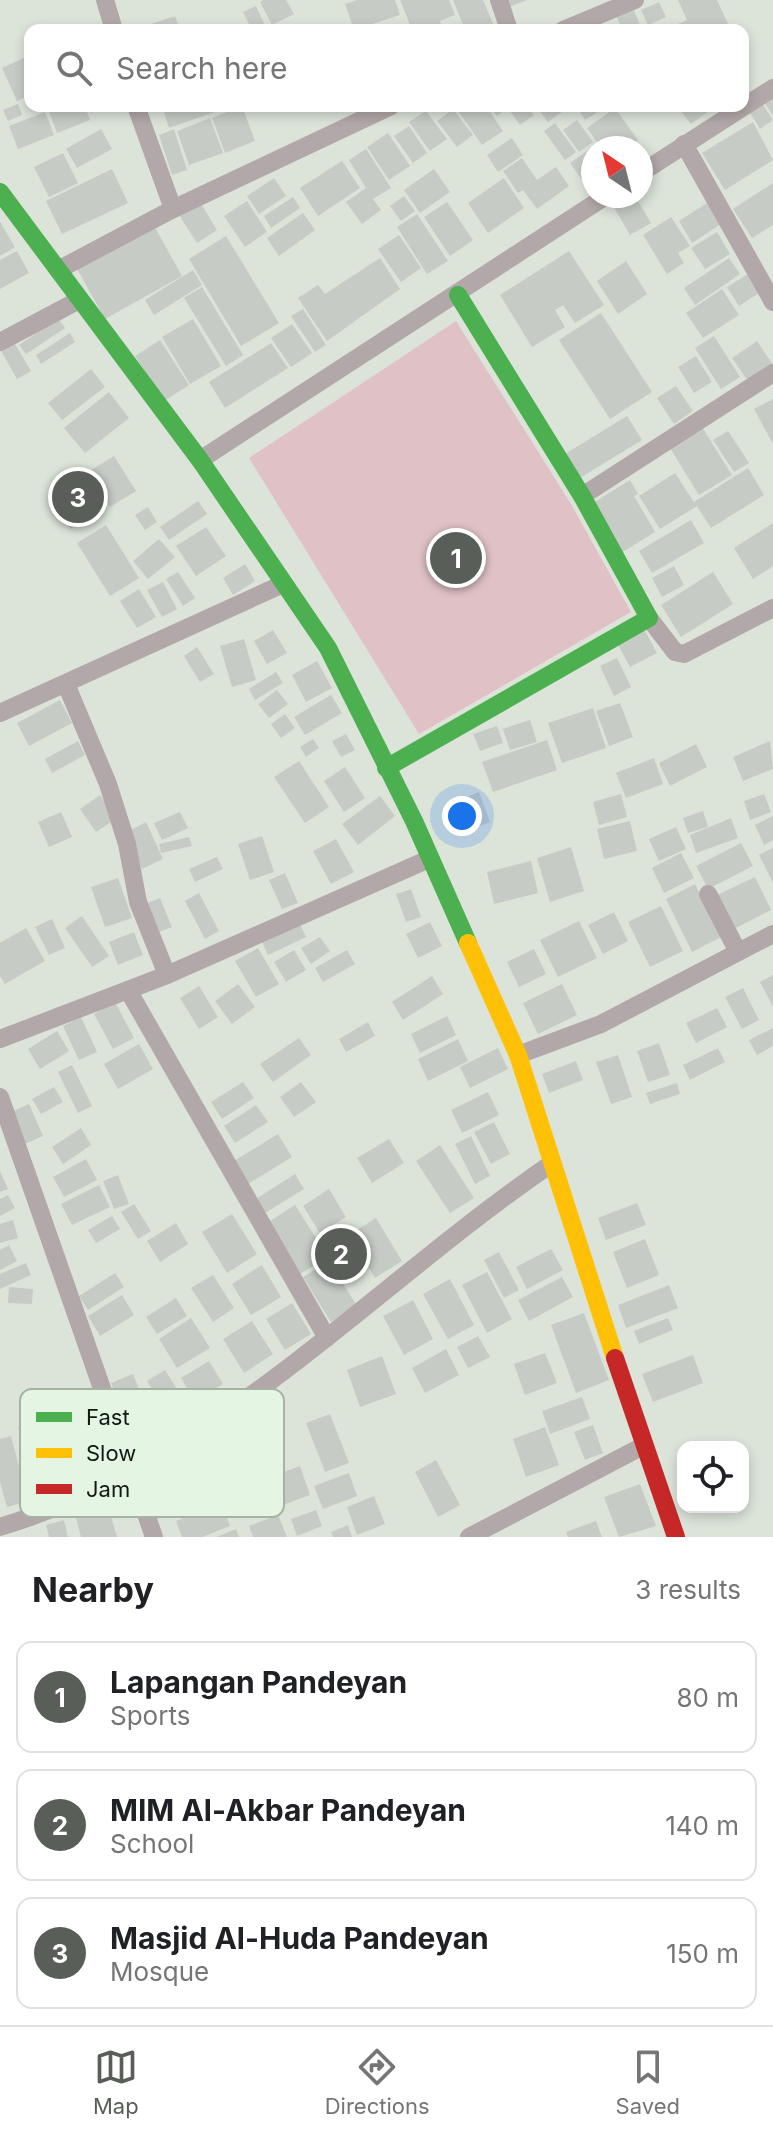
<!DOCTYPE html>
<html lang="en">
<head>
<meta charset="utf-8">
<style>
	body { margin:0; font-family:Inter,sans-serif; background:#f6f6f6; color:#202124 }
	.controls { position:absolute; right:24px; bottom:24px; display:grid; overflow:hidden; border-radius:16px; box-shadow:0 4px 12px #0003 }
	.controls button { width:72px; height:72px; display:grid; place-items:center; padding:0; border:0; border-bottom:2px solid #e0e0e0; background:#fff; color:#202124; font:40px sans-serif }
	.compass { position:absolute; left:581px; top:136px; width:72px; height:72px; border-radius:50%; background:#fff; box-shadow:0 4px 12px #0003; rotate:325deg }
	.you { position:absolute; left:462px; top:816px; width:28px; height:28px; margin:-20px; border:6px solid #fff; border-radius:50%; background:#1a73e8; box-shadow:0 0 0 12px #1a73e833 }
	.badge { display:grid; place-items:center; width:52px; height:52px; border-radius:50%; background:#595f58; color:#fff; font-size:26px; font-weight:700 }
	.pin { position:absolute; translate:-50% -50%; border:4px solid #fff; box-shadow:0 2px 8px #0006 }
	.list { margin:0; padding:0; list-style:none }
	h2 { display:flex; justify-content:space-between; align-items:center; height:104px; margin:0; padding:0 32px; font-size:34px }
	h2 small { font-size:26px; font-weight:400; color:#757577 }
	.list li { display:grid; grid-template-columns:52px 1fr auto; gap:24px; align-items:center; box-sizing:border-box; height:112px; margin:0 16px 16px; padding:0 16px; border:2px solid #e0e0e0; border-radius:16px }
	.list b { display:block; font-size:30px; white-space:nowrap }
	.list p { margin:0; font-size:26px; white-space:nowrap; color:#757577 }
	.list em { font-size:26px; font-style:normal; color:#757577 }
	.icon { flex:none; width:44px; height:44px; fill:none; stroke:currentColor; stroke-width:2; stroke-linecap:round; stroke-linejoin:round }
	.map { position:relative; flex:none; width:773px; height:1537px; overflow:hidden }
	.search { position:absolute; background:#fff; box-shadow:0 4px 12px #0003; left:24px; right:24px; top:24px; height:88px; display:flex; align-items:center; gap:20px; box-sizing:border-box; padding:0 28px; border-radius:16px; color:#757577; font-size:30px }
	.sheet { height:488px; background:#fff }
	nav { display:flex; justify-content:space-around; align-items:center; box-sizing:border-box; height:112px; border-top:2px solid #e0e0e0; background:#fff; font-size:22px; color:#757577 }
	nav a { display:grid; justify-items:center; gap:4px }
	nav .on { color:#595f58 }
	.map>svg:first-child { display:block }
	.green { fill:#e0c2c6 }
	.building { fill:#c6ccc5 }
	.lines { fill:none; stroke-linecap:round; stroke-linejoin:round }
	.street { stroke:#b2a8a9; stroke-width:18 }
	.fast { stroke:#4caf50; stroke-width:18 }
	.slow { stroke:#ffc107; stroke-width:18 }
	.jam { stroke:#c62828; stroke-width:18 }
	.key { fill:#e5f5e3; stroke:#a6b3a4; stroke-width:2 }
	.key-label { font-size:22px; fill:#121812 }
</style>
</head>
<body>
<div class="map">
<svg width="773" height="1537" viewBox="0 0 773 1537">
	<rect width="100%" height="100%" fill="#dce4da"/>
	<path class="green" d="M456,321l115,183 60,108 -212,122 -170,-276z"/>
	<g class="building">
		<path d="M263,0h23l8,14 -22,11 -12,-23z"/>
		<path d="M357,0h38l5,15 -46,15 -9,-26z"/>
		<path d="M400,0h49l6,15 -15,6 3,9h-31z"/>
		<path d="M453,0h30l12,28 -30,2z"/>
		<path d="M507,0h20l-18,7z"/>
		<path d="M678,0h39l14,30h-67l23,-10z"/>
		<path d="M659,2l7,15 -18,8 -7,-15z"/>
		<path d="M256,6l11,24h-15l-9,-18z"/>
		<path d="M634,10l8,20h-20l-5,-13z"/>
		<path d="M175,16l5,14h-44v-1z"/>
		<path d="M30,55v40l-13,6 -15,-33z"/>
		<path d="M773,96v20l-9,-14z"/>
		<path d="M760,100l13,20 -13,9 -13,-21z"/>
		<path d="M18,104l4,11 -14,6 -5,-11z"/>
		<path d="M47,106h38l5,14 -33,13z"/>
		<path d="M89,106h19l-17,7z"/>
		<path d="M162,106h70l-63,22z"/>
		<path d="M242,106l13,35 -30,12 -13,-35z"/>
		<path d="M465,106h21l17,25 -21,14 -24,-34z"/>
		<path d="M490,106h20l-13,10z"/>
		<path d="M517,106h10l7,9 -14,10 -10,-14z"/>
		<path d="M536,106h34l-22,16z"/>
		<path d="M576,106h31l-22,14z"/>
		<path d="M677,106h39l-25,18z"/>
		<path d="M615,108l23,32 -10,8h-27l-14,-20z"/>
		<path d="M453,109l20,26 -16,12 -20,-26z"/>
		<path d="M426,111l21,28 -17,12 -21,-29z"/>
		<path d="M45,112l9,23 -36,14 -9,-23z"/>
		<path d="M210,118l13,35 -34,12 -12,-34z"/>
		<path d="M577,120l16,22 -14,10 -16,-22z"/>
		<path d="M753,122l20,38 -48,30 -23,-37z"/>
		<path d="M555,123l21,29 -11,8 -21,-29z"/>
		<path d="M409,126l18,27 -14,10 -19,-27z"/>
		<path d="M101,129l11,20 -35,19 -11,-19z"/>
		<path d="M174,129l13,41 -15,5 -13,-40z"/>
		<path d="M388,133l22,33 -21,14 -22,-33z"/>
		<path d="M512,138l11,17 -25,17 -11,-17z"/>
		<path d="M593,147v25l-11,8 -12,-17z"/>
		<path d="M366,149l25,39 -18,11 8,11 -19,14 -16,-22 20,-14 -17,-28z"/>
		<path d="M63,153l15,30 -29,14 -15,-30z"/>
		<path d="M522,158l15,22 19,-13 13,19 -32,23 -14,-19 -5,3 -15,-22z"/>
		<path d="M342,161l18,27 -42,28 -18,-28z"/>
		<path d="M112,169l16,34 -66,31 -16,-33z"/>
		<path d="M434,169l16,23 -30,21 -16,-23z"/>
		<path d="M274,178l12,18 -27,18 -12,-18z"/>
		<path d="M504,178l20,30 -36,25 -20,-30z"/>
		<path d="M773,183v42l-21,13 -19,-29z"/>
		<path d="M404,196l11,15 -14,10 -11,-15z"/>
		<path d="M626,196h9l16,27 -21,12 -18,-31z"/>
		<path d="M293,197l7,11 -29,20 -7,-12z"/>
		<path d="M247,201l20,31 -22,15 -21,-31z"/>
		<path d="M200,202l17,28 -20,13 -18,-28z"/>
		<path d="M447,202l26,38 -23,16 -26,-39z"/>
		<path d="M707,203l14,21 -29,19 -13,-22z"/>
		<path d="M303,213l12,17 -36,26 -12,-18z"/>
		<path d="M417,214l31,47 -21,13 -30,-47z"/>
		<path d="M671,217l19,29 -12,7 6,10 -17,11 -24,-39z"/>
		<path d="M0,222l15,25 -15,9z"/>
		<path d="M152,222l30,54 -77,43 -30,-54z"/>
		<path d="M717,232l13,22 -25,15 -14,-21z"/>
		<path d="M399,235l22,33 -20,14 -23,-33z"/>
		<path d="M226,236l53,87 -38,23 -52,-87z"/>
		<path d="M17,251l12,22 -29,16v-29z"/>
		<path d="M569,251l35,54 -29,18 -12,-18 -8,5 10,17 -33,20 -32,-52z"/>
		<path d="M380,258l20,31 -73,52 -29,-43 20,-13 7,9z"/>
		<path d="M729,258l11,16 -45,31 -11,-17z"/>
		<path d="M626,261l21,33 -29,20 -21,-33z"/>
		<path d="M193,270l9,15 -48,30 -9,-15z"/>
		<path d="M748,274l11,19 -20,13 -12,-19z"/>
		<path d="M202,287l41,68 -17,11 -42,-68z"/>
		<path d="M722,289l17,26 -36,23 -17,-25z"/>
		<path d="M303,309l23,36 -11,7 -24,-36z"/>
		<path d="M601,313l51,79 -42,27 -51,-79z"/>
		<path d="M58,318l7,10 -39,26 -7,-9z"/>
		<path d="M193,319l28,47 -31,18 -28,-47z"/>
		<path d="M292,324l20,29 -21,14 -20,-29z"/>
		<path d="M70,333l5,9 -34,22 -5,-9z"/>
		<path d="M714,336l26,41 -19,12 -26,-41z"/>
		<path d="M12,339l19,32 -14,8 -17,-30z"/>
		<path d="M160,340l29,45 -25,16 -29,-45z"/>
		<path d="M757,341l16,24 -25,16 -16,-23z"/>
		<path d="M271,343l17,25 -63,40 -16,-26z"/>
		<path d="M696,356l16,26 -18,11 -16,-26z"/>
		<path d="M91,369l14,18 -43,33 -14,-17z"/>
		<path d="M676,386l17,25 -19,13 -17,-26z"/>
		<path d="M109,392l20,26 -44,35 -21,-25z"/>
		<path d="M773,399v45l-19,-35z"/>
		<path d="M627,416l15,24 -67,41 -15,-24z"/>
		<path d="M702,427l30,48 -33,20 -29,-47z"/>
		<path d="M728,431l21,32 -15,9 -21,-32z"/>
		<path d="M114,456l22,35 -26,16 -22,-35z"/>
		<path d="M748,468l16,27 -53,33 -14,-22 -37,23 -21,-33 36,-23 19,29z"/>
		<path d="M83,470l23,36 -35,23 -23,-36z"/>
		<path d="M630,480l8,14 -4,2 21,36 -37,23 -25,-52z"/>
		<path d="M198,501l9,13 -38,26 -9,-13z"/>
		<path d="M148,507l9,15 -12,8 -10,-15z"/>
		<path d="M691,520l13,23 -52,30 -13,-22z"/>
		<path d="M773,523v43l-20,13 -19,-31z"/>
		<path d="M106,525l33,53 -29,18 -33,-53z"/>
		<path d="M206,527l20,29 -30,20 -20,-30z"/>
		<path d="M159,539l16,18 -27,22 -15,-18z"/>
		<path d="M245,564l10,17 -22,14 -10,-17z"/>
		<path d="M674,566l10,19 -22,12 -10,-19z"/>
		<path d="M178,572l17,26 -12,8 -17,-27z"/>
		<path d="M713,572l20,32 -52,33 -20,-32z"/>
		<path d="M163,582l14,27 -15,8 -15,-27z"/>
		<path d="M139,589l17,28 -19,11 -17,-27z"/>
		<path d="M644,629l13,24 -27,14 -13,-24z"/>
		<path d="M273,630l14,23 -20,11 -13,-23z"/>
		<path d="M244,639l12,41 -24,7 -12,-41z"/>
		<path d="M197,647l17,27 -14,8 -16,-26z"/>
		<path d="M617,658l14,29 -17,9 -14,-30z"/>
		<path d="M317,661l15,27 -26,14 -14,-27z"/>
		<path d="M276,672l7,11 -28,17 -6,-11z"/>
		<path d="M277,690l11,14 -19,14 -11,-14z"/>
		<path d="M331,695l11,18 -37,22 -11,-18z"/>
		<path d="M60,700l12,23 -43,23 -12,-23z"/>
		<path d="M620,703l13,34 -24,9 -13,-35z"/>
		<path d="M593,708l13,40 -44,15 -14,-40z"/>
		<path d="M285,714l10,14 -14,10 -10,-14z"/>
		<path d="M530,720l7,22 -27,8 -7,-21z"/>
		<path d="M497,726l6,17 -23,8 -7,-17z"/>
		<path d="M346,734l9,16 -14,7 -9,-16z"/>
		<path d="M313,739l6,9 -13,9 -6,-10z"/>
		<path d="M547,740l10,30 -64,22 -11,-30z"/>
		<path d="M78,741l7,14 -33,18 -7,-14z"/>
		<path d="M770,741l3,28 -30,12 -10,-24z"/>
		<path d="M696,744l11,23 -37,19 -11,-23z"/>
		<path d="M654,758l9,26 -37,14 -10,-25z"/>
		<path d="M299,761l30,46 -24,16 -31,-46z"/>
		<path d="M345,767l20,31 -21,14 -20,-31z"/>
		<path d="M479,792l11,30 -27,11 -12,-30z"/>
		<path d="M621,794l6,23 -28,8 -6,-23z"/>
		<path d="M764,794l7,18 -21,8 -6,-19z"/>
		<path d="M100,795l17,23 -21,14 -16,-23z"/>
		<path d="M380,796l15,20 -37,29 -16,-21z"/>
		<path d="M703,811l5,16 -20,6 -5,-15z"/>
		<path d="M61,812l11,25 -23,10 -11,-25z"/>
		<path d="M180,812l8,16 -26,12 -8,-17z"/>
		<path d="M773,816v24l-9,5 -9,-20z"/>
		<path d="M731,818l7,20 -42,15 -6,-18z"/>
		<path d="M630,821l7,30 -33,8 -7,-30z"/>
		<path d="M146,822l17,37 -21,10 -17,-36z"/>
		<path d="M676,827l10,22 -27,12 -10,-22z"/>
		<path d="M262,836l12,36 -24,8 -12,-36z"/>
		<path d="M189,837l3,9 -31,7 -2,-9z"/>
		<path d="M336,839l18,33 -23,12 -18,-33z"/>
		<path d="M741,843l12,23 -45,23 -12,-23z"/>
		<path d="M571,847l13,44 -34,11 -13,-44z"/>
		<path d="M773,848v35l-14,-28z"/>
		<path d="M681,853l13,25 -30,15 -12,-25z"/>
		<path d="M217,857l6,12 -28,13 -6,-13z"/>
		<path d="M531,861l7,32 -44,11 -7,-32z"/>
		<path d="M285,873l13,30 -16,6 -13,-29z"/>
		<path d="M755,877l16,33 -39,20 -17,-34z"/>
		<path d="M118,878l14,40 -27,9 -14,-40z"/>
		<path d="M695,884l26,53 -29,15 -26,-53z"/>
		<path d="M411,889l10,28 -15,5 -10,-28z"/>
		<path d="M199,893l20,38 -14,8 -20,-38z"/>
		<path d="M160,898l12,29 -13,5 -12,-29z"/>
		<path d="M661,906l22,45 -33,16 -22,-45z"/>
		<path d="M614,912l14,29 -25,13 -15,-29z"/>
		<path d="M82,916l27,40 -17,11 -27,-39z"/>
		<path d="M52,919l13,29 -16,7 -14,-28z"/>
		<path d="M579,921l18,37 -39,19 -18,-37z"/>
		<path d="M430,922l12,24 -24,12 -12,-24z"/>
		<path d="M300,924l6,13 -38,18 -6,-13z"/>
		<path d="M26,928l19,33 -40,23 -5,-8v-33z"/>
		<path d="M134,932l9,23 -25,10 -9,-23z"/>
		<path d="M320,937l10,14 -19,13 -10,-16z"/>
		<path d="M258,948l21,36 -23,13 -21,-36z"/>
		<path d="M534,949l12,25 -27,13 -12,-25z"/>
		<path d="M294,950l12,20 -20,12 -12,-20z"/>
		<path d="M347,950l8,14 -32,18 -8,-14z"/>
		<path d="M773,975v32l-13,-25z"/>
		<path d="M432,976l11,18 -40,26 -11,-18z"/>
		<path d="M238,984l17,23 -23,17 -17,-23z"/>
		<path d="M562,984l15,31 -39,19 -15,-31z"/>
		<path d="M199,986l19,31 -19,12 -19,-31z"/>
		<path d="M743,988l16,32 -17,9 -17,-32z"/>
		<path d="M115,1002l19,36 -21,11 -19,-35z"/>
		<path d="M717,1008l10,19 -31,16 -10,-20z"/>
		<path d="M447,1016l9,19 -36,18 -9,-19z"/>
		<path d="M81,1017l16,35 -18,8 -16,-34z"/>
		<path d="M368,1022l7,14 -29,16 -7,-13z"/>
		<path d="M773,1028v18l-16,9 -8,-15z"/>
		<path d="M57,1031l12,20 -29,18 -12,-20z"/>
		<path d="M299,1038l12,17 -38,27 -13,-18z"/>
		<path d="M458,1039l10,22 -40,20 -10,-22z"/>
		<path d="M659,1043l11,32 -22,7 -11,-31z"/>
		<path d="M139,1044l14,25 -35,20 -14,-25z"/>
		<path d="M498,1048l10,21 -38,19 -10,-21z"/>
		<path d="M718,1048l7,14 -35,18 -7,-15z"/>
		<path d="M618,1055l14,42 -21,7 -15,-42z"/>
		<path d="M576,1061l7,19 -34,13 -7,-19z"/>
		<path d="M72,1065l20,41 -14,7 -20,-41z"/>
		<path d="M243,1082l11,16 -32,21 -11,-17z"/>
		<path d="M301,1082l15,20 -22,15 -14,-20z"/>
		<path d="M677,1083l3,11 -30,10 -4,-11z"/>
		<path d="M54,1087l9,15 -22,12 -9,-15z"/>
		<path d="M488,1092l11,23 -37,18 -11,-23z"/>
		<path d="M29,1104l14,32 -18,8 -14,-32z"/>
		<path d="M256,1105l12,17 -33,21 -11,-17z"/>
		<path d="M494,1122l16,32 -19,10 -17,-32z"/>
		<path d="M81,1128l10,17 -28,19 -11,-17z"/>
		<path d="M278,1134l14,23 -44,27 -14,-23z"/>
		<path d="M471,1136l19,40 -15,8 -20,-40z"/>
		<path d="M389,1139l15,24 -32,20 -15,-25z"/>
		<path d="M440,1145l34,53 -24,15 -34,-52z"/>
		<path d="M86,1159l11,21 -33,17 -11,-20z"/>
		<path d="M0,1171l8,18 -8,3z"/>
		<path d="M295,1174l9,15 -39,24 -9,-14z"/>
		<path d="M118,1175l11,29 -15,5 -11,-28z"/>
		<path d="M99,1185l11,22 -38,18 -11,-21z"/>
		<path d="M329,1189l17,28 -26,16 -17,-27z"/>
		<path d="M8,1195l7,13 -15,8v-17z"/>
		<path d="M637,1203l9,22 -40,15 -8,-22z"/>
		<path d="M134,1204l17,27 -13,8 -17,-27z"/>
		<path d="M295,1205l33,52 -28,17 -33,-51z"/>
		<path d="M232,1214l25,40 -30,19 -25,-41z"/>
		<path d="M112,1216l8,13 -24,14 -8,-13z"/>
		<path d="M376,1218l26,43 -27,17 -26,-43z"/>
		<path d="M13,1220l5,18 -18,5v-19z"/>
		<path d="M176,1223l12,21 -28,18 -13,-21z"/>
		<path d="M645,1239l14,36 -32,13 -14,-36z"/>
		<path d="M9,1245l8,16 -17,9v-20z"/>
		<path d="M551,1249l12,21 -36,19 -11,-22z"/>
		<path d="M499,1252l20,38 -15,8 -20,-38z"/>
		<path d="M329,1261l28,45 -26,16 -28,-45z"/>
		<path d="M26,1263l5,12 -31,14v-15z"/>
		<path d="M262,1265l19,32 -30,18 -19,-31z"/>
		<path d="M487,1272l25,47 -25,14 -25,-48z"/>
		<path d="M115,1273l9,14 -36,23 -9,-14z"/>
		<path d="M213,1275l21,33 -21,14 -22,-34z"/>
		<path d="M562,1277l11,20 -44,24 -11,-21z"/>
		<path d="M450,1279l24,46 -26,14 -25,-45z"/>
		<path d="M669,1285l9,23 -52,20 -8,-23z"/>
		<path d="M9,1287l24,2 -1,15 -24,-1z"/>
		<path d="M122,1295l12,20 -34,21 -12,-20z"/>
		<path d="M176,1298l11,18 -30,18 -11,-17z"/>
		<path d="M413,1300l20,39 -29,16 -21,-39z"/>
		<path d="M292,1303l19,31 -26,16 -19,-31z"/>
		<path d="M584,1313l25,67 -33,13 -25,-68z"/>
		<path d="M191,1318l19,30 -33,20 -18,-29z"/>
		<path d="M668,1318l5,12 -34,14 -5,-13z"/>
		<path d="M252,1321l21,33 -29,19 -21,-34z"/>
		<path d="M478,1336l12,21 -22,11 -11,-21z"/>
		<path d="M446,1349l13,26 -34,18 -13,-25z"/>
		<path d="M545,1353l12,30 -32,12 -11,-31z"/>
		<path d="M693,1355l10,28 -50,19 -11,-28z"/>
		<path d="M382,1356l14,38 -36,13 -13,-37z"/>
		<path d="M209,1361l14,23 -28,17 -14,-23z"/>
		<path d="M165,1370l21,33 -18,11 -21,-33z"/>
		<path d="M133,1374l18,45 -22,9 -18,-45z"/>
		<path d="M582,1397l8,22 -40,15 -8,-23z"/>
		<path d="M330,1414l19,49 -24,9 -19,-49z"/>
		<path d="M41,1420l13,48 -24,6 -12,-47z"/>
		<path d="M593,1425l10,28 -18,7 -11,-28z"/>
		<path d="M545,1427l14,38 -33,12 -13,-38z"/>
		<path d="M11,1436l17,65 -21,6 -7,-25v-43z"/>
		<path d="M436,1460l24,45 -22,12 -23,-45z"/>
		<path d="M300,1466l10,29 -27,10 -11,-29z"/>
		<path d="M177,1472l13,35 -33,12 -13,-34z"/>
		<path d="M349,1473l8,23 -34,13 -9,-23z"/>
		<path d="M640,1484l16,42 -37,11 -15,-40z"/>
		<path d="M374,1496l11,28 -28,11 -10,-28z"/>
		<path d="M221,1503l9,23 -28,11h-20l-6,-16z"/>
		<path d="M109,1509l8,28h-36l-5,-19z"/>
		<path d="M316,1510l6,16 -25,10 -6,-17z"/>
		<path d="M278,1515l9,22h-34l-4,-11z"/>
		<path d="M64,1520l4,17h-19l-3,-12z"/>
		<path d="M596,1521l6,16h-34l-2,-5z"/>
		<path d="M348,1525l4,12h-19l-2,-5z"/>
		<path d="M236,1529l3,8h-23z"/>
	</g>
	<g class="lines">
		<g class="street">
			<path d="M105,0l9,30"/>
			<path d="M499,0l10,30"/>
			<path d="M563,30l72,-30"/>
			<path d="M136,106l37,103"/>
			<path d="M684,144l89,158"/>
			<path d="M641,173l132,-85"/>
			<path d="M58,270l115,-61 218,-103"/>
			<path d="M0,342l79,-42"/>
			<path d="M200,460l406,-264"/>
			<path d="M582,496l191,-123"/>
			<path d="M649,618l26,34 9,2 89,-46"/>
			<path d="M66,684l42,100 19,60 11,58 29,73"/>
			<path d="M0,713l283,-129"/>
			<path d="M708,894l30,58"/>
			<path d="M128,990l199,348"/>
			<path d="M0,1039l167,-64 262,-116"/>
			<path d="M518,1055l83,-31 172,-90"/>
			<path d="M0,1097l154,440"/>
			<path d="M0,1527c214,-64 371,-240 551,-363"/>
			<path d="M469,1537l174,-91"/>
		</g>
		<g class="fast">
			<path d="M0,192l200,268 128,188 86,173 54,122"/>
			<path d="M386,768l263,-150 -67,-122 -124,-201"/>
		</g>
		<path class="slow" d="M468,943l50,112 97,303"/>
		<path class="jam" d="M615,1358l61,179"/>
	</g>
	<rect x="20" y="1389" width="264" height="128" rx="12" class="key"/>
	<rect x="36" y="1412" width="36" height="10" fill="#4caf50"/>
	<rect x="36" y="1448" width="36" height="10" fill="#ffc107"/>
	<rect x="36" y="1484" width="36" height="10" fill="#c62828"/>
	<g class="key-label">
		<text x="86" y="1425">Fast</text>
		<text x="86" y="1461">Slow</text>
		<text x="86" y="1497">Jam</text>
	</g>
</svg>
<div class="controls">
<button><svg class="icon" aria-label="locate" viewBox="0 0 24 24"><circle cx="12" cy="12" r="6"/><path d="M12 2v4M12 18v4M2 12h4M18 12h4"/></svg></button>
</div>
<svg class="compass" viewBox="-18 -18 36 36"><path d="M0-13l5 13h-10z" fill="#e53935"/><path d="M0 13l5-13h-10z" fill="#757577"/></svg>
<div class="you"></div>
<div class="pin badge" style="left:456px;top:558px">1</div>
<div class="pin badge" style="left:341px;top:1254px">2</div>
<div class="pin badge" style="left:78px;top:497px">3</div>
<div class="search"><svg class="icon" aria-label="search" viewBox="0 0 24 24"><circle cx="10" cy="10" r="6"/><path d="M15 15l6 6"/></svg>Search here</div>
</div>
<section class="sheet">
<h2>Nearby<small>3 results</small></h2>
<ul class="list">
<li><span class="badge">1</span><div><b>Lapangan Pandeyan</b><p>Sports</p></div><em>80 m</em></li>
<li><span class="badge">2</span><div><b>MIM Al-Akbar Pandeyan</b><p>School</p></div><em>140 m</em></li>
<li><span class="badge">3</span><div><b>Masjid Al-Huda Pandeyan</b><p>Mosque</p></div><em>150 m</em></li>
</ul>
</section>
<nav>
<a class="on"><svg class="icon" aria-label="map" viewBox="0 0 24 24"><path d="M3 6l6-2 6 2 6-2v14l-6 2-6-2-6 2zM9 4v14M15 6v14"/></svg>Map</a>
<a><svg class="icon" aria-label="directions" viewBox="0 0 24 24"><path d="M12 3l9 9-9 9-9-9zM9 14v-3h6M13 9l2 2-2 2"/></svg>Directions</a>
<a><svg class="icon" aria-label="saved" viewBox="0 0 24 24"><path d="M7 4h10v16l-5-4-5 4z"/></svg>Saved</a>
</nav>
</body>
</html>
